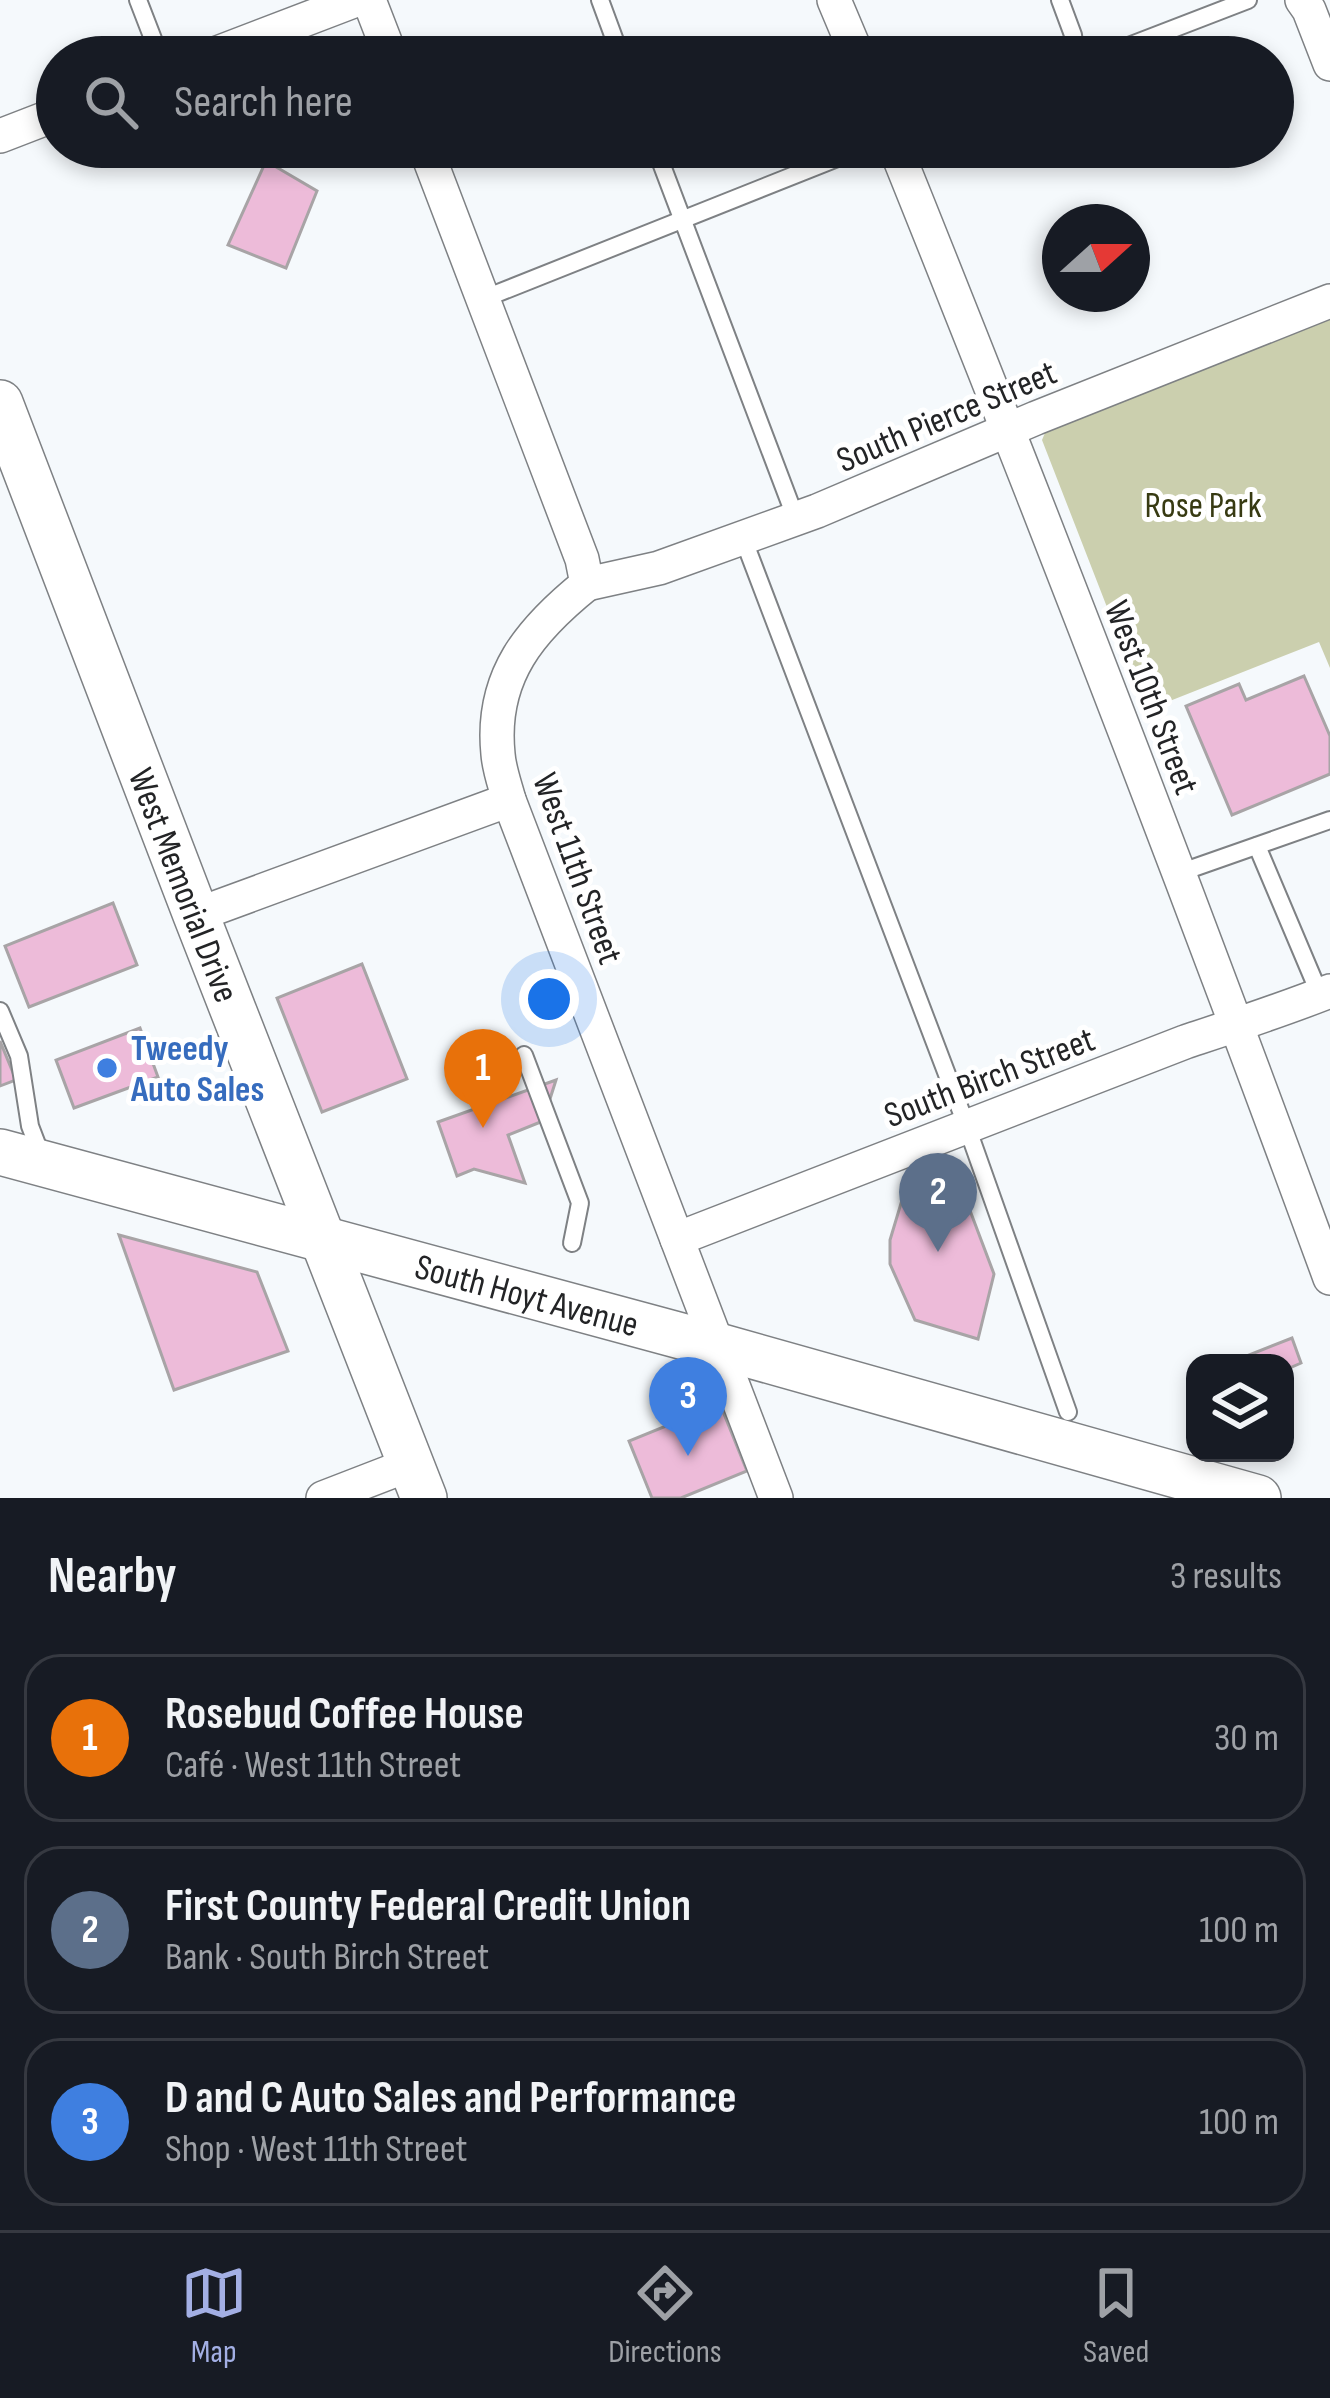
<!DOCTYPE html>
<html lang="en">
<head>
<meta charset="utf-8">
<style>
	body { margin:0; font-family:"Sofia Sans Condensed",sans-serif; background:#242831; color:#f1f3f6 }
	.controls { position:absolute; right:36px; bottom:36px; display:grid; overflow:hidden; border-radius:24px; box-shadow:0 6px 18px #0003 }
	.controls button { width:108px; height:108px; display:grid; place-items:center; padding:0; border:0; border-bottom:3px solid #363941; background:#171b24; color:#f1f3f6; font:60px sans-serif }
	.compass { position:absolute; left:1042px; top:204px; width:108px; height:108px; border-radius:50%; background:#171b24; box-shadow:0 6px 18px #0003; rotate:69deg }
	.you { position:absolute; left:549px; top:999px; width:42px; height:42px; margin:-30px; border:9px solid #fff; border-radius:50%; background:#1a73e8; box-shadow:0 0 0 18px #1a73e833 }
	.badge { display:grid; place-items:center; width:78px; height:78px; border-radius:50%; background:#a3afe4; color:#fff; font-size:39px; font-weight:700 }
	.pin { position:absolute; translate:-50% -99px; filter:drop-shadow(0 3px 6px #0008) }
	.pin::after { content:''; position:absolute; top:63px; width:42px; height:36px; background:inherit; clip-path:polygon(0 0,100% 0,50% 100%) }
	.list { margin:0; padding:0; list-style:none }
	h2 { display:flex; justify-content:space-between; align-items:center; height:156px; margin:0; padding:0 48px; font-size:51px }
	h2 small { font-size:39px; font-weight:400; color:#9ea1a6 }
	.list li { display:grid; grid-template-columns:78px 1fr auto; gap:36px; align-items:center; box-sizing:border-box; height:168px; margin:0 24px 24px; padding:0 24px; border:3px solid #363941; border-radius:36px }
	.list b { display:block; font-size:45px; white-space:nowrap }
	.list p { margin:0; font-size:39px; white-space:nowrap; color:#9ea1a6 }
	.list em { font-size:39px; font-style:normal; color:#9ea1a6 }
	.icon { flex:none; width:66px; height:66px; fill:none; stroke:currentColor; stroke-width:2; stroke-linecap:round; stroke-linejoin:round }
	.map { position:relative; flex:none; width:1330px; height:1498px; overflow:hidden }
	.search { position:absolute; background:#171b24; box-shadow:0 6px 18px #0003; left:36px; right:36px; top:36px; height:132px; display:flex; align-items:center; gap:30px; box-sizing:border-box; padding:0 42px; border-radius:66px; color:#9ea1a6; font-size:45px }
	.sheet { height:732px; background:#171b24 }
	nav { display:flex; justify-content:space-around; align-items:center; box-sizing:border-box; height:168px; border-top:3px solid #363941; background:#171b24; font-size:33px; color:#9ea1a6 }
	nav a { display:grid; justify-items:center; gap:6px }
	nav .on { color:#a3afe4 }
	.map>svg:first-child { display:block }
	.green { fill:#cbcfae }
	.building { fill:#edbbd9; stroke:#a8a4a6; stroke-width:3 }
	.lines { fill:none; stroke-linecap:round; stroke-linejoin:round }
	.lane-casing { stroke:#7e8184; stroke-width:20 }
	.street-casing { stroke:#7e8184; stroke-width:36 }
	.secondary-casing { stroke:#7e8184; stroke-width:48 }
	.lane { stroke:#fff; stroke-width:16 }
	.street { stroke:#fff; stroke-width:33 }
	.secondary { stroke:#fff; stroke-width:45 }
	.shop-dot { fill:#3f7fe0; stroke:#fff; stroke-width:4.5 }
	.labels { text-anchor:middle; stroke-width:10; stroke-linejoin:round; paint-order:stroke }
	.street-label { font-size:36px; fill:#232426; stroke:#fff }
	.park-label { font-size:36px; fill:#373a12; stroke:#fff }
	.shop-label { font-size:36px; font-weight:bold; fill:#366cbe; stroke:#fff; text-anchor:start }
</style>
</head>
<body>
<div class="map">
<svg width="1330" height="1498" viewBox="0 0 1330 1498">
	<rect width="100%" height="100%" fill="#f5f9fc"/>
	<path class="green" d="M1330,319v349l-11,-26 -172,68 -105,-270 5,-12z"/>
	<g class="building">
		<path d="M266,161l51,30 -31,77 -58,-23z"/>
		<path d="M1304,676l26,60v38l-98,41 -46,-109 53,-22 7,16z"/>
		<path d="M113,903l24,62 -108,42 -24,-61z"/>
		<path d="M362,964l45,115 -85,33 -45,-114z"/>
		<path d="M140,1028l18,49 -84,31 -18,-48z"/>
		<path d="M0,1041l16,39 -16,6z"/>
		<path d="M556,1080l-13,41 -35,14 17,48 -51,-14 -17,7 -19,-54z"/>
		<path d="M923,1182l40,10 31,82 -16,65 -63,-19 -25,-56v-24l15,-50z"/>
		<path d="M119,1235l138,37 31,79 -114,39z"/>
		<path d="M1292,1338l9,25 -16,7v-7h-56z"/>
		<path d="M720,1404l27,67 -66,27h-29l-23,-57z"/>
	</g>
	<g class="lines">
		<defs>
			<g id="lane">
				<path d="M138,0l22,57"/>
				<path d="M600,0l21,57"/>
				<path d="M1060,0l13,35 3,22"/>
				<path d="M1100,57l148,-57"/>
				<path d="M655,147l141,372"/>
				<path d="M483,299l382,-152"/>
				<path d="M743,538l224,589 101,285"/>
				<path d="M1257,846l63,149"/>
				<path d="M1179,873l151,-53"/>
				<path d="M0,1011l19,45 11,70 13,34"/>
				<path d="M524,1055l56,148 -8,40"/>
			</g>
			<g id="street">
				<path d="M369,0l22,57"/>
				<path d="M834,0l24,57"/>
				<path d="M1302,0l7,10 21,54"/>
				<path d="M207,57l149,-57"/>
				<path d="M0,136l57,-22"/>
				<path d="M425,147l157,412 5,25c-56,45 -97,92 -89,170 1,15 7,31 11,46l267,698"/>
				<path d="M895,147c151,375 296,752 435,1131"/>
				<path d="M587,584l72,-16 158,-57 219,-93 294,-117"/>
				<path d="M196,915l313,-115"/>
				<path d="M677,1239l508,-197c48,-16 97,-32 145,-51"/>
				<path d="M323,1498l88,-34"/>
			</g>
			<g id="secondary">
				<path id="s1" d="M0,403l196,512 228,583"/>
				<path id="s2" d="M0,1152l718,194 540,152"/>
			</g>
		</defs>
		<use href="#lane" class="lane-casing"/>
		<use href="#street" class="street-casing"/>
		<use href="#secondary" class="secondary-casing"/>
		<use href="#lane" class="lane"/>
		<use href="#street" class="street"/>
		<use href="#secondary" class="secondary"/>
	</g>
	<circle class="shop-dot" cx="107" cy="1068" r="12"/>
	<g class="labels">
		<g class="street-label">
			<text transform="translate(946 415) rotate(-23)" y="13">South Pierce Street</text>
			<text transform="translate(1153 697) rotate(69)" y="13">West 10th Street</text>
			<text transform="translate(579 868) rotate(70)" y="13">West 11th Street</text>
			<text dy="13" stroke="none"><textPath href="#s1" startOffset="516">West Memorial Drive</textPath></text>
			<text transform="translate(989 1076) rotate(-21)" y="13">South Birch Street</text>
			<text dy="13" stroke="none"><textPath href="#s2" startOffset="546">South Hoyt Avenue</textPath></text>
		</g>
		<g class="park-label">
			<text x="1203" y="517">Rose Park</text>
		</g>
		<g class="shop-label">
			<text x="131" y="1060">Tweedy<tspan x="131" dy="41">Auto Sales</tspan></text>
		</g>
	</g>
</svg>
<div class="controls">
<button><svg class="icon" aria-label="layers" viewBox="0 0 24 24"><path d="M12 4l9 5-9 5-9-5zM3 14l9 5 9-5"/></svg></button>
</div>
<svg class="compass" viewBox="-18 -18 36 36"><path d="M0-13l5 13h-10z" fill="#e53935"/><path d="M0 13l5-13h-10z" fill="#9ea1a6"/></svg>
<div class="you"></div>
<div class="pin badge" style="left:483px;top:1128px;background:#e8710a">1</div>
<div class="pin badge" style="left:938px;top:1252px;background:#5c6f8a">2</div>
<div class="pin badge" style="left:688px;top:1456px;background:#3f7fe0">3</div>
<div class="search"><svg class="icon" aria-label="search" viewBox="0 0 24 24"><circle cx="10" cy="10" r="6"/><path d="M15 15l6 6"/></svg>Search here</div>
</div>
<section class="sheet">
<h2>Nearby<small>3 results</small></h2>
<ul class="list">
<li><span class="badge" style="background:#e8710a">1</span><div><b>Rosebud Coffee House</b><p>Café · West 11th Street</p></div><em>30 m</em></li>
<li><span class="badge" style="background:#5c6f8a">2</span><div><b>First County Federal Credit Union</b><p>Bank · South Birch Street</p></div><em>100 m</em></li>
<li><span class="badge" style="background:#3f7fe0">3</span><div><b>D and C Auto Sales and Performance</b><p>Shop · West 11th Street</p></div><em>100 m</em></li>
</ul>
</section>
<nav>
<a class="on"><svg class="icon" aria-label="map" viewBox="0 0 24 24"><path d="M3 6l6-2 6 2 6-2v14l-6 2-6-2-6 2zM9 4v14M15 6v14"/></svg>Map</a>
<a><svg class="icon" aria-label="directions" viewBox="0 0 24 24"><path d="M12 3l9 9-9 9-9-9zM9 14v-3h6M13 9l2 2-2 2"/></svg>Directions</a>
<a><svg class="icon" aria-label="saved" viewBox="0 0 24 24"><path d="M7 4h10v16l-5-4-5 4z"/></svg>Saved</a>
</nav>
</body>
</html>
